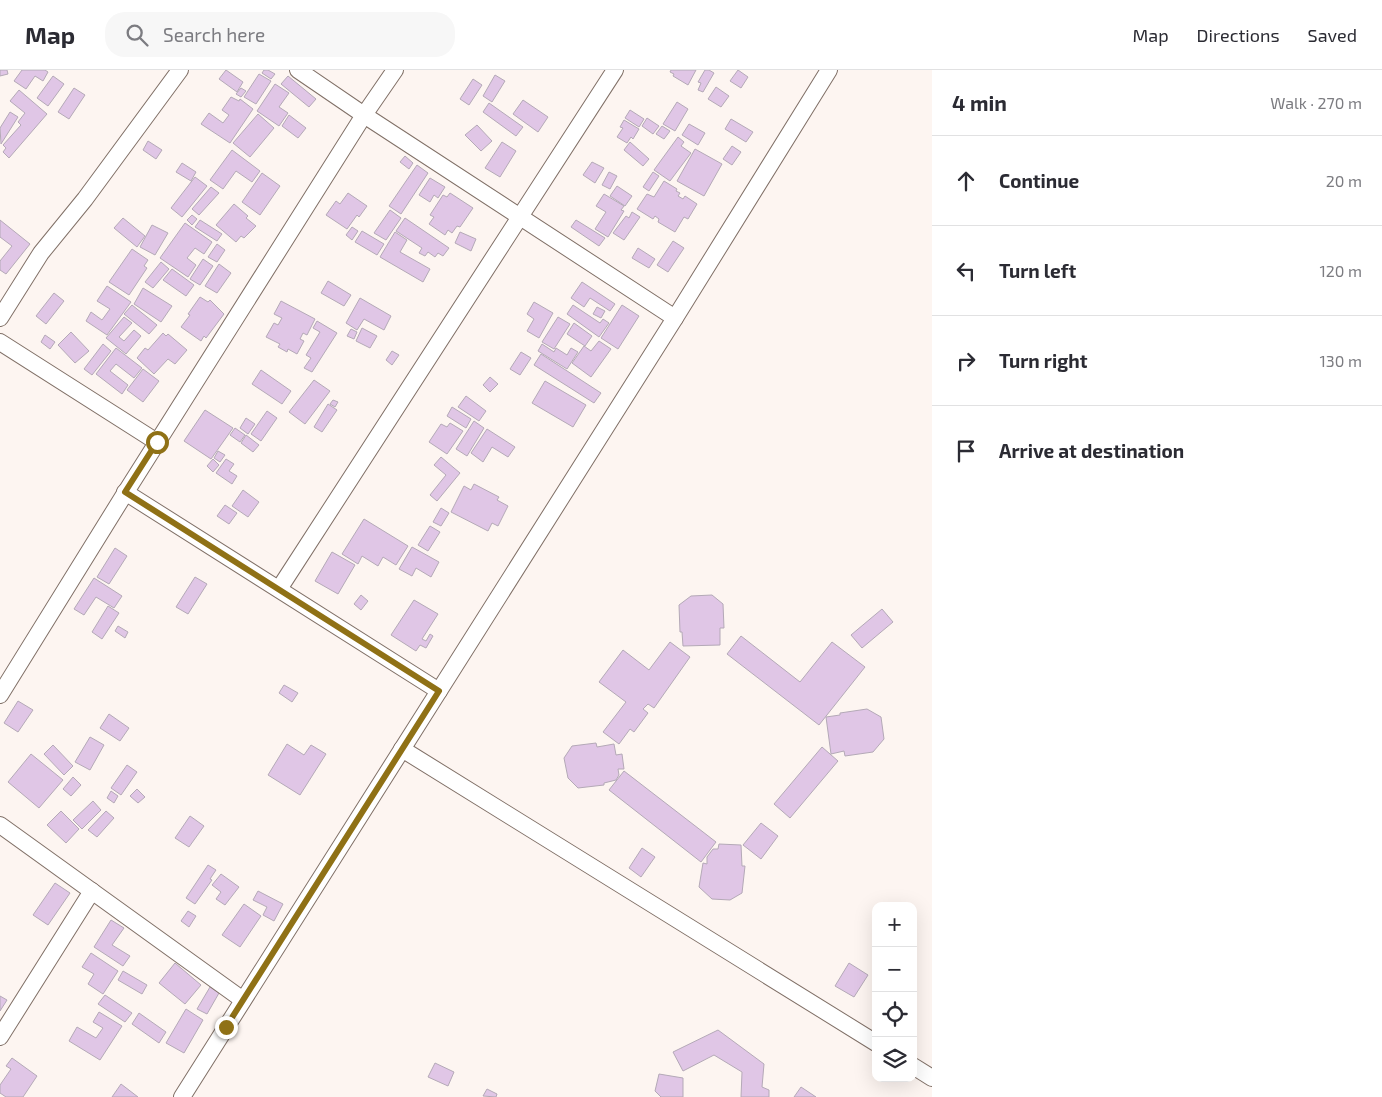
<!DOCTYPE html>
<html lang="en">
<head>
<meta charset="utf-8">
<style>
	body { margin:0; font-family:"Exo 2",sans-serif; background:#f7f7f7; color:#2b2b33 }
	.controls { position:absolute; right:15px; bottom:15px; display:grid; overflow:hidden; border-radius:10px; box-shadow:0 5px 20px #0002 }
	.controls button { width:45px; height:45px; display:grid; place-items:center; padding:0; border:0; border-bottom:1px solid #e1e1e2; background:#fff; color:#2b2b33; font:25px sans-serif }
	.stop { position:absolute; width:15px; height:15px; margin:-11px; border:4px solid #8f7116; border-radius:50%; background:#fff }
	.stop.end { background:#8f7116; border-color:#fff; box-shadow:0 1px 5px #0008 }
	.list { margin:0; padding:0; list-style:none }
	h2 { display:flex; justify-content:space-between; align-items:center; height:65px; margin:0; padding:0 20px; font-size:21px }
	h2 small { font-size:16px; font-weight:400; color:#7c7c81 }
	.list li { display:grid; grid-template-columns:32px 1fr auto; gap:15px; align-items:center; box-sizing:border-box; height:90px; padding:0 20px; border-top:1px solid #e1e1e2 }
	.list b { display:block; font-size:19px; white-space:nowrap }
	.list em { font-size:16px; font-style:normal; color:#7c7c81 }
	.icon { flex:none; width:28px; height:28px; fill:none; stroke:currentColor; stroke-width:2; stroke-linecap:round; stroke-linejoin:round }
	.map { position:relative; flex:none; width:932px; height:1027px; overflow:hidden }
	header { display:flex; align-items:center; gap:30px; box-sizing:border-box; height:70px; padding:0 25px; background:#fff; border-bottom:1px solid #e1e1e2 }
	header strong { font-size:24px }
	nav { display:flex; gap:28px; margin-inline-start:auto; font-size:18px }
	.search { width:350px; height:45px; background:#f7f7f7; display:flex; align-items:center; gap:12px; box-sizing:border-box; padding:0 18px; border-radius:20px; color:#7c7c81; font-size:19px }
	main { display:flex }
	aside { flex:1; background:#fff }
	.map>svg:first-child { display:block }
	.building { fill:#e0c6e6; stroke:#b4a9b7 }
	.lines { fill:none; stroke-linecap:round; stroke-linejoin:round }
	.minor-casing { stroke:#807067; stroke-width:18 }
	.minor { stroke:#fff; stroke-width:16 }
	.route { stroke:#8f7116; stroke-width:6 }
</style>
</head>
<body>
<header>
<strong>Map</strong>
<div class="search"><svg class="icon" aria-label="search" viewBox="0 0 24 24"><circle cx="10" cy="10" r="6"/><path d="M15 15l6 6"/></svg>Search here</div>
<nav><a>Map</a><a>Directions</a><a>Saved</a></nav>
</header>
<main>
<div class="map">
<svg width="932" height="1027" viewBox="0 0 932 1027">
	<rect width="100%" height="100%" fill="#fdf5f1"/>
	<g class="building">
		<path d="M0,0h7l1,4 -8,2z"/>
		<path d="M22,0h23l3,2 -5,9 -8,-5 -9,13 -12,-8z"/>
		<path d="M226,0l17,12 -6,10 -18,-13z"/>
		<path d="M264,0h4l7,4 -4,5 -9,-6z"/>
		<path d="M671,0h25l-8,15 -15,-9 1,-2 -4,-2z"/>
		<path d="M705,0h4l5,3 -11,19 -5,-2 3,-7 -3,-1z"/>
		<path d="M738,0l10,7 -7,11 -11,-7z"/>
		<path d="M259,4l12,7 -15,23 -12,-7z"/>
		<path d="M495,5l10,6 -13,21 -9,-6z"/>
		<path d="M53,6l11,8 -16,22 -11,-8z"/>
		<path d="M288,6l28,23 -7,8 -28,-23z"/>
		<path d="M473,9l9,6 -13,20 -9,-6z"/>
		<path d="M275,14l14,9 -10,14 9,6 -9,13 -22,-15z"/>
		<path d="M716,17l13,9 -8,11 -13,-8z"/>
		<path d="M74,18l11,7 -16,24 -11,-7z"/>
		<path d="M241,18l5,3 -5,6 -5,-3z"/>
		<path d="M19,20l28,24 -38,44 -6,-6 3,-4 -3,-3 18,-20 -3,-3 7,-9 -15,-12z"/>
		<path d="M231,27l8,4 1,-2 13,10 -23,34 -29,-19 8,-11 14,10 6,-8 -7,-5z"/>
		<path d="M523,30l25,17 -10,15 -25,-18z"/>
		<path d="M677,32l11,7 -13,22 -12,-7z"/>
		<path d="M489,33l34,24 -7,9 -33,-24z"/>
		<path d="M630,40l14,9 -5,8 -14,-9z"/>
		<path d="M10,42l8,5 -17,27 -1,-16z"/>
		<path d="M258,44l16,14 -24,29 -17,-14z"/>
		<path d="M289,45l17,13 -8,10 -16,-12z"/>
		<path d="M647,48l12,8 -6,8 -11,-8z"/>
		<path d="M731,49l22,13 -7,10 -21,-13z"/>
		<path d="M624,50l15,9 -6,10 -2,-2 -4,6 -10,-6 6,-9 -3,-1z"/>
		<path d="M689,54l16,9 -7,12 -16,-10z"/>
		<path d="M477,55l15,16 -11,10 -16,-16z"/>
		<path d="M662,56l8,5 -6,8 -8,-5z"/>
		<path d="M678,67l6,5 -3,4 10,7 -21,28 -16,-11z"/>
		<path d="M148,71l14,9 -6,9 -13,-9z"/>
		<path d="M502,72l14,9 -16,26 -15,-9z"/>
		<path d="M630,72l19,17 -6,7 -19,-16z"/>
		<path d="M732,76l9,6 -9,13 -9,-6z"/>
		<path d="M695,79l27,15 -18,32 -27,-15z"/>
		<path d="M232,80l28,21 -8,11 -16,-11 -13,18 -13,-9z"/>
		<path d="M405,86l8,7 -4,6 -9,-7z"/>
		<path d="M592,92l12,6 -9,15 -12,-8z"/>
		<path d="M182,93l14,9 -5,9 -15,-9z"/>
		<path d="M417,95l11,8 -27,41 -12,-8z"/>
		<path d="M609,102l8,4 -7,13 -8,-4z"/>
		<path d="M653,102l6,4 -10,15 -6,-4z"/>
		<path d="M262,103l18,13 -20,29 -18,-13z"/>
		<path d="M195,107l12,9 -25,31 -11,-9z"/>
		<path d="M430,108l15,9 -7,11 -4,-3 -4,7 -11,-7z"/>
		<path d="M664,111l13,8 -1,2 4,2 -2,3 5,3 2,-3 12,8 -9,15 -4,-2 -9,15 -17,-10 1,-3 -4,-3 -2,3 -16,-10 10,-15 7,3z"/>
		<path d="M617,116l15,10 -7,10 -15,-10z"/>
		<path d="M211,117l8,6 -20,22 -7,-6z"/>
		<path d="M348,123l19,13 -8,11 -2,-2 -10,14 -21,-14 10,-14 4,3z"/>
		<path d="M450,123l23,15 -13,19 -3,-1 -5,7 -4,-3 -3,5 -16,-11 5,-7 -4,-2 13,-20 4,2z"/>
		<path d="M604,124l20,12 -3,4 3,1 -16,26 -13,-8 11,-17 -10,-6z"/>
		<path d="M234,134l14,12 -2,2 10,8 -12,12 -3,-2 -5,6 -20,-17z"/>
		<path d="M390,140l11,8 -15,22 -12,-7z"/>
		<path d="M632,142l8,5 -16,23 -11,-7 13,-17 3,2z"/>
		<path d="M192,145l5,4 -5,6 -5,-5z"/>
		<path d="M123,148l22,18 -8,11 -23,-19z"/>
		<path d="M405,148l44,30 -6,8 -5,-3 -3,4 -7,-5 -3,4 -6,-3 3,-5 -26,-17z"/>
		<path d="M0,150l30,24 -24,30 -6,-4v-9l12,-15 -12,-9z"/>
		<path d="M200,150l22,14 -5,7 -22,-14z"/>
		<path d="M576,150l29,18 -6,8 -28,-19z"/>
		<path d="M185,153l27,19 -8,12 -9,-6 -8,10 9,7 -8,12 -28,-19z"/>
		<path d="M152,155l16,8 -13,22 -15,-8z"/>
		<path d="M352,157l6,4 -6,9 -6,-5z"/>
		<path d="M362,161l22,13 -7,11 -22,-13z"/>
		<path d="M395,162l12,8 -7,12 30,17 -7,13 -43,-25z"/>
		<path d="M460,162l16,7 -5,12 -16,-8z"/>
		<path d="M673,171l11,7 -16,24 -11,-7z"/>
		<path d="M217,174l8,6 -8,12 -9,-5z"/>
		<path d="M638,178l17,11 -6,9 -17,-10z"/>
		<path d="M132,179l16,11 -4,6 3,2 -18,27 -20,-13z"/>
		<path d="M203,189l10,7 -13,19 -10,-6z"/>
		<path d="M161,192l8,7 -16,19 -8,-6z"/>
		<path d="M219,194l12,9 -14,20 -12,-7z"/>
		<path d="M172,199l22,16 -8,11 -23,-16z"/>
		<path d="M328,211l23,14 -7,11 -23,-13z"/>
		<path d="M582,212l33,22 -5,7 -20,-13 -6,9 -13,-9z"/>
		<path d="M107,216l24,16 -24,33 -21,-14 5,-9 11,8 8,-11 -13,-8z"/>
		<path d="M143,218l29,18 -11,16 -27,-18z"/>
		<path d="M54,223l10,8 -18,23 -10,-8z"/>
		<path d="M200,227l8,5 2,-2 14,14 -18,24 -2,-2 -3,5 -20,-14 9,-12 -2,-1z"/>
		<path d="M360,228l31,18 -7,14 -20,-11 -7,11 -11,-7z"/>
		<path d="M281,231l34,18 -8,16 -4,-2 -3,6 4,2 -7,13 -9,-5 -1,3 -9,-5 2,-3 -14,-7 8,-14 4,2 4,-7 -8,-4z"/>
		<path d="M534,232l19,11 -14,25 -12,-7 7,-12 -7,-5z"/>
		<path d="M132,235l25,20 -8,9 -25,-20z"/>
		<path d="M573,235l27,18 3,-4 6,4 -10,14 -32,-23z"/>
		<path d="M622,235l17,11 -21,33 -17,-11z"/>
		<path d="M597,237l8,4 -4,7 -8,-4z"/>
		<path d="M124,247l8,6 -13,14 5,4 10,-11 7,6 -15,18 -20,-16z"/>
		<path d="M558,247l12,7 -16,25 -12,-7z"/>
		<path d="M317,251l20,12 -25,39 -8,-4 7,-10 -5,-3 14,-23 -7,-4z"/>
		<path d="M574,253l18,13 -7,10 -18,-12z"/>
		<path d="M362,258l15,8 -7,12 -14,-7z"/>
		<path d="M351,259l6,3 -3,7 -7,-3z"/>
		<path d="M71,262l18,19 -14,12 -17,-18z"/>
		<path d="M163,263l3,3 2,-2 19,16 -12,14 -7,-5 -14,15 -17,-16 8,-10 3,2z"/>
		<path d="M45,265l10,7 -5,7 -9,-7z"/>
		<path d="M599,271l12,8 -20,28 -19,-14 12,-17 7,5z"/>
		<path d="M103,274l8,7 -19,24 -8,-6z"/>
		<path d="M542,274l12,8 2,-4 11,7 4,-7 7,4 -11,17 -29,-18z"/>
		<path d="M116,278l26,20 -8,10 -18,-14 -6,7 18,14 -6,9 -26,-20z"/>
		<path d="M392,281l7,4 -7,10 -6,-5z"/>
		<path d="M521,282l10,6 -11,17 -10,-6z"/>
		<path d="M541,284l60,39 -7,10 -60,-38z"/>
		<path d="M143,299l16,12 -16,21 -16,-12z"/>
		<path d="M261,300l30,21 -9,13 -30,-20z"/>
		<path d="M490,307l8,7 -8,8 -7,-7z"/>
		<path d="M314,310l16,11 -25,33 -16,-12z"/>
		<path d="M545,311l41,24 -13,22 -41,-24z"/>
		<path d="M466,326l20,15 -7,10 -21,-14z"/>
		<path d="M333,330l5,2 -3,5 -5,-3z"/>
		<path d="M328,334l9,6 -15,22 -8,-5z"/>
		<path d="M452,337l19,12 -5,9 -19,-12z"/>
		<path d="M205,340l28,18 -22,31 -27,-18z"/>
		<path d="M267,341l10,7 -16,23 -10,-7z"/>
		<path d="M246,348l9,6 -7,10 -8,-6z"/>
		<path d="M474,351l10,7 -17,28 -11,-7z"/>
		<path d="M450,353l13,8 -16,23 -18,-12 12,-18 6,3z"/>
		<path d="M235,358l10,7 -5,7 -10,-7z"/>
		<path d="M487,359l28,18 -7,10 -16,-10 -9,15 -12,-9z"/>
		<path d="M246,365l13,10 -6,7 -12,-9z"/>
		<path d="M218,381l7,4 -5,7 -6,-4z"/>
		<path d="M441,387l19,16 -23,28 -7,-6 16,-20 -12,-10z"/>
		<path d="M213,389l6,6 -6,7 -6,-6z"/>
		<path d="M226,389l8,5 -5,7 8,5 -5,8 -16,-11z"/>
		<path d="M474,414l25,13 -2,3 11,6 -10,20 -6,-3 -4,8 -37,-19 13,-26 7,4z"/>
		<path d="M243,420l16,12 -11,15 -16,-11z"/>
		<path d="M225,435l12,8 -8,11 -12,-8z"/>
		<path d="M441,438l8,5 -8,13 -8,-4z"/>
		<path d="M364,449l44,27 -12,19 -13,-8 -5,9 -16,-10 -4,8 -16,-10z"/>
		<path d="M430,456l10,6 -12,19 -10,-6z"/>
		<path d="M412,477l27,15 -8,15 -15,-9 -4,8 -13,-7z"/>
		<path d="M115,478l12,8 -18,28 -12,-7z"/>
		<path d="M332,482l23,13 -17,29 -23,-13z"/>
		<path d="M195,507l12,7 -19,30 -12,-7z"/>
		<path d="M94,508l28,18 -8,12 -18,-11 -12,18 -10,-6z"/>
		<path d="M361,525l7,6 -7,9 -7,-6z"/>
		<path d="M712,525l11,9 1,24h-4v17l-37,1 -1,-14h-2l-1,-27 12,-9z"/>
		<path d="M414,530l24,14 -16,25 4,2 4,-7 3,2 -7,12 -6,-3 -4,6 -25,-16z"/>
		<path d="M108,536l11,7 -17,26 -10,-7z"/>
		<path d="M882,539l11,13 -31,26 -11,-13z"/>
		<path d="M118,556l10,6 -3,6 -10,-7z"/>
		<path d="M741,566l59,46 32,-40 33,25 -46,58 -92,-71z"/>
		<path d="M670,572l20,15 -36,51 -6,-4 -5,5 5,4 -14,19 -4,-3 -11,15 -16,-12 23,-30 -27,-20 24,-32 26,20z"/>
		<path d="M284,615l14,8 -6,9 -13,-9z"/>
		<path d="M18,631l15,9 -15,22 -14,-9z"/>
		<path d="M867,639l14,8 3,22 -11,13 -28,4 -1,-5 -13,3 -5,-37 14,-2v-2z"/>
		<path d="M109,644l20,14 -9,13 -20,-13z"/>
		<path d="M90,667l14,8 -14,25 -15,-8z"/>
		<path d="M596,673l1,4 17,-3 2,11 6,-1 2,15h-6l1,6 -3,5 -12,3v2l-26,3 -10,-10 -4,-20 8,-12z"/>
		<path d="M287,674l17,11 7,-10 15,9 -26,41 -32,-20z"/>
		<path d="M53,675l20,21 -9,9 -20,-21z"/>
		<path d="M822,677l16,14 -48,57 -16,-14z"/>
		<path d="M31,684l32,26 -24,28 -31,-26z"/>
		<path d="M127,695l10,7 -16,23 -10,-7z"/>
		<path d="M624,701l92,71 -15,20 -92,-72z"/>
		<path d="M73,707l8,8 -10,11 -8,-7z"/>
		<path d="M137,719l8,8 -7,6 -8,-7z"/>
		<path d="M111,721l7,5 -4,7 -7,-5z"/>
		<path d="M93,731l8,9 -19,19 -9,-9z"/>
		<path d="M61,741l18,18 -13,14 -19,-18z"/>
		<path d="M106,741l8,7 -17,19 -9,-7z"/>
		<path d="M190,746l14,10 -15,21 -14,-9z"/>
		<path d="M761,753l17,13 -17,23 -18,-14z"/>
		<path d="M719,774l22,1 1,21h3l-3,27 -12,7 -18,-1 -13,-12 4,-24 4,1v-7l6,-8h5z"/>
		<path d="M642,778l13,9 -14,20 -12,-9z"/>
		<path d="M208,795l8,5 -6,9 2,1 -17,24 -9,-6z"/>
		<path d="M221,804l18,13 -14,18 -9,-6 5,-7 -9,-7z"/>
		<path d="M55,813l15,10 -22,32 -15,-10z"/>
		<path d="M258,821l25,13 -9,17 -11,-6 4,-8 -14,-7z"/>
		<path d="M244,834l17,12 -21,31 -18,-12z"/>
		<path d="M188,841l8,5 -7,11 -8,-6z"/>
		<path d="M111,850l13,8 -12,17 18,11 -7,10 -29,-19z"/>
		<path d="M91,883l27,18 -15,23 -15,-10 6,-10 -12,-7z"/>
		<path d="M175,893l26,22 -16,19 -26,-21z"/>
		<path d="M849,893l19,12 -14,22 -19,-11z"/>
		<path d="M123,901l24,14 -5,9 -24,-14z"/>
		<path d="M210,917l9,6 -12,21 -10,-5z"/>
		<path d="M105,925l27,18 -7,9 -27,-18z"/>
		<path d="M0,926l7,4 -7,11z"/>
		<path d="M186,939l17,11 -19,33 -18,-10z"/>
		<path d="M99,942l23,14 -22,34 -31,-19 8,-14 19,11 7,-10 -10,-6z"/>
		<path d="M139,943l27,19 -7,11 -27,-19z"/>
		<path d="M718,960l46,34 -2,23 7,3v7h-28l1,-25 -28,-17 -31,16 -10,-19z"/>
		<path d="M12,988l25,18 -14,21h-17l-6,-4v-8l11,-16 -5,-3z"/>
		<path d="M435,993l19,9 -6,14 -20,-9z"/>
		<path d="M659,1004l24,4v19h-22l-6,-6z"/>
		<path d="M121,1014l17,13h-26z"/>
		<path d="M801,1017l15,10h-22z"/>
		<path d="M487,1019l10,5 -1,3 -13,-1z"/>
	</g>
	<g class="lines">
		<defs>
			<g id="minor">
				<path d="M298,0l66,45 311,203"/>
				<path d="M0,248l41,-65 44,-54 95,-129"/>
				<path d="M0,272l157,100"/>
				<path d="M125,422l314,199"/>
				<path d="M279,519l336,-519"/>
				<path d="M0,625l129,-208 235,-372 31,-45"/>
				<path d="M402,679l474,294"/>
				<path d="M0,755l243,175"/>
				<path d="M0,967l92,-146"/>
				<path d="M913,996l19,12"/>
				<path d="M182,1027l493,-779 154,-248"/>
			</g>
		</defs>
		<use href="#minor" class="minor-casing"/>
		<use href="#minor" class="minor"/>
	</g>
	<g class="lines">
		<path class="route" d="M157,372l-32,50 314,199 -213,336"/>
	</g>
</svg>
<div class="controls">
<button>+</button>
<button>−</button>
<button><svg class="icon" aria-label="locate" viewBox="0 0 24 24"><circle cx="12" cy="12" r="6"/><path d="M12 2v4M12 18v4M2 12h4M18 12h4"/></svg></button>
<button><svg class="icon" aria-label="layers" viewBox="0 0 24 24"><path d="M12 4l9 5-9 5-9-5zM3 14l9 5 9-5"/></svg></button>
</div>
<div class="stop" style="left:157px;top:372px"></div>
<div class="stop end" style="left:226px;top:957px"></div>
</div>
<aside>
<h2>4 min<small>Walk · 270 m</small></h2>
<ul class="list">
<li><svg class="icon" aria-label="ahead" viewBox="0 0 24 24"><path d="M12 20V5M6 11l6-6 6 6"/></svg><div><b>Continue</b></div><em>20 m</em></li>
<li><svg class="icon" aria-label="left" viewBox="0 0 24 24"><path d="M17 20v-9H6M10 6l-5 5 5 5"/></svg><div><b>Turn left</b></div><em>120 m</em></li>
<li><svg class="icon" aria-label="right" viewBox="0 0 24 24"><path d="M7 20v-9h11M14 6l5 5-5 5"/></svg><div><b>Turn right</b></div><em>130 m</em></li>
<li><svg class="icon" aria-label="arrive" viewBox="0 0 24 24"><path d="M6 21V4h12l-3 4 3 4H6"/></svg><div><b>Arrive at destination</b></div></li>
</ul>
</aside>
</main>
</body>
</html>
